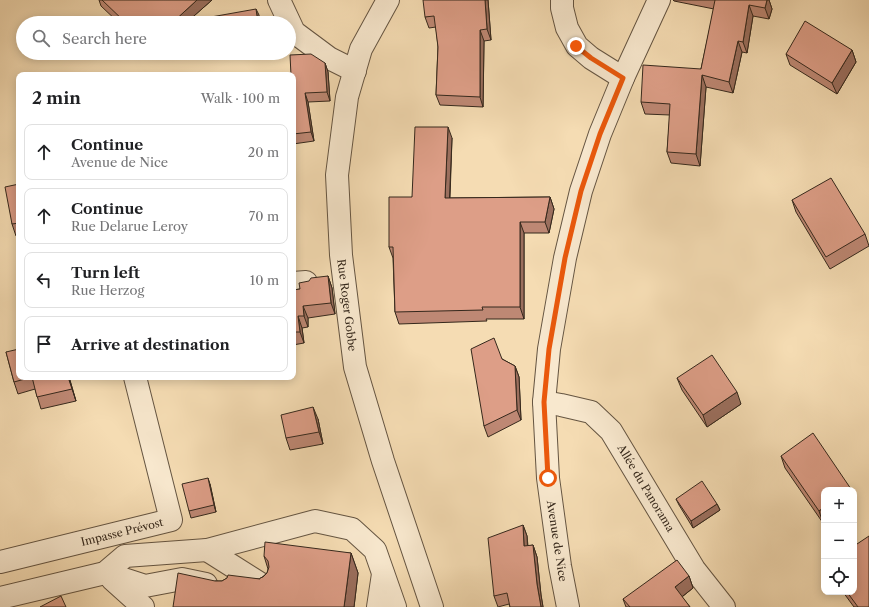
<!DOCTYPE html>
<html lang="en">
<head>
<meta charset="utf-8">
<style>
	body { margin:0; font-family:"Libre Caslon Text",serif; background:#f2f2f2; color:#202124 }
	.controls { position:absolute; right:12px; bottom:12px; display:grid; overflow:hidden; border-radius:8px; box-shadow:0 2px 10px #0003 }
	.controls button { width:36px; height:36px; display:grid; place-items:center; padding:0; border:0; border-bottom:1px solid #e0e0e0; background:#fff; color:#202124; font:20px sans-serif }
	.stop { position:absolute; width:12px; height:12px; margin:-9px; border:3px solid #ea580c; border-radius:50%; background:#fff }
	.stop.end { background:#ea580c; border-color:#fff; box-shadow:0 1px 4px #0008 }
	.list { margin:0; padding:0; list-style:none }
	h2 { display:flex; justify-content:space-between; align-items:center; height:52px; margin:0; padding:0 16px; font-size:17px }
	h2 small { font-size:13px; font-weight:400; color:#757577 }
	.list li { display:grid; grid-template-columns:26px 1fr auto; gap:12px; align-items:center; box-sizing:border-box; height:56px; margin:0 8px 8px; padding:0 8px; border:1px solid #e0e0e0; border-radius:8px }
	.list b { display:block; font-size:15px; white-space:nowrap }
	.list p { margin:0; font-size:13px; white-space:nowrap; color:#757577 }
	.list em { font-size:13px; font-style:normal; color:#757577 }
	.icon { flex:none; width:22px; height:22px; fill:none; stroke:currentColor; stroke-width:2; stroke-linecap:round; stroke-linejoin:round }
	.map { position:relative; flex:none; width:869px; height:607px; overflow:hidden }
	.search { position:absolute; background:#fff; box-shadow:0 2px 10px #0003; left:16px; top:16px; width:280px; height:44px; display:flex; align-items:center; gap:10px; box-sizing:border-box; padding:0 14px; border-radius:22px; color:#757577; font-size:15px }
	.panel { position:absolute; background:#fff; box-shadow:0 2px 10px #0003; left:16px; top:72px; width:280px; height:308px; border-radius:8px }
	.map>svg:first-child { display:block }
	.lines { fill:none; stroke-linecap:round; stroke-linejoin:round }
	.minor-casing { stroke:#655542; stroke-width:24 }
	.minor { stroke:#f8e8ce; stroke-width:22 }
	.wall { fill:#be8874; stroke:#35281c }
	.shaded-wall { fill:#9b6f5e; stroke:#35281c }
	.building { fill:#dd9e87; stroke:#35281c }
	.route { stroke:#ea580c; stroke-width:5 }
	.labels { text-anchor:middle; stroke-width:3; stroke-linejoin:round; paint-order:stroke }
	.street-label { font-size:11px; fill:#35281c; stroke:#f8e8ce }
</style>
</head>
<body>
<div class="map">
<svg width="869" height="607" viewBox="0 0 869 607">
	<rect width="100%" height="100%" fill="#f5dcb3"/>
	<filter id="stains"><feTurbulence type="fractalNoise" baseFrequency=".005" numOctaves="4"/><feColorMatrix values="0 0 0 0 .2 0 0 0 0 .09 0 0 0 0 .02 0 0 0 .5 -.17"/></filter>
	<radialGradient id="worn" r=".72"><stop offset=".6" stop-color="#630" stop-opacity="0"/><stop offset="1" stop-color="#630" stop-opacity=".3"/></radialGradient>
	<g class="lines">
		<defs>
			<g id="minor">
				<path d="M279,0l15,32 35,26 26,13"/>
				<path d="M388,0l-27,49 -14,48 -10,78 4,80 14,112 28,94 49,146"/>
				<path d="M562,0v8l5,20 10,18 14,12 32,20"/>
				<path d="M293,283l13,-1"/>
				<path d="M544,402l17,3 30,7 20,19 83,138 30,38"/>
				<path d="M207,550l57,36"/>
				<path d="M0,562l171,-42 -36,-143"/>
				<path d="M105,573l40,13 37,-7 24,5"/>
				<path d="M112,579l31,28"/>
				<path d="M0,598l105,-25 20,-17 82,-6 108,-29 37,8 23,21 20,57"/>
				<path d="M378,607l5,-33"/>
				<path d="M568,607l-8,-41 -12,-88 -4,-76 5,-53 16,-91 16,-67 19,-57 23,-56 36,-78"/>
			</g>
		</defs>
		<use href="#minor" class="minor-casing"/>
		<use href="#minor" class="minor"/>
	</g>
	<g class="wall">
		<path d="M99,0h113l-26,23h-67l-18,-17z"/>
		<path d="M488,0l3,40 -7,1 -1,66 -43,-2 -4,-10 2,-48 -2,-20 -7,1 -4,-11z"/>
		<path d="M673,0h96l3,9 -3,10 -16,-3 -6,37 -5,-1 -9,41 -27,-6 -6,79 -29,-3 -4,-11 3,-37 -25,-1 -4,-12 60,-33 13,-60 -40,-8z"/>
		<path d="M852,50l4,12 -19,32 -47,-29 -4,-11z"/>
		<path d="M325,63l3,9 2,29 -22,1 6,39 -21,3v-69z"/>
		<path d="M452,138l-2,60 100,-1 4,12 -5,24h-25v86h-38l1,2 -88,3 -4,-12 -2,-54 -4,-11 23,-50z"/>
		<path d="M19,184v52h-3l-4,-12z"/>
		<path d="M792,200l73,34 4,12 -39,23 -34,-57z"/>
		<path d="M328,276l4,12 3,26 -27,4v9l-6,1 2,15 -11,2v-55l7,-1z"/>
		<path d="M6,352l63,25 7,24 -35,8 -6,-20 -17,5 -4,-12z"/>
		<path d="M502,359l13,7 4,11 2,43 -33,17 -4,-11z"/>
		<path d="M677,378l64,26 -34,23 -25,-37z"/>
		<path d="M318,419l5,25 -33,6 -4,-12z"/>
		<path d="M781,456l70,33 1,1h-28l-1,33 -38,-55z"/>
		<path d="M210,484l6,28 -25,6 -2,-7z"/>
		<path d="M676,499l41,5 3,6 -27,18 -14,-23z"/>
		<path d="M523,525l4,11 1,10 5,-1 4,12 4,38 2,12h-33l-1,-3 -11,3 -4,-11z"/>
		<path d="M351,553l7,20 -4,34h-181l42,-26h7l5,-3 33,1 7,-6 1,-4 -4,-13z"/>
		<path d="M689,576l4,12 -11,9 8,10h-64l-3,-8z"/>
		<path d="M843,592h11l15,15h-15z"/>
	</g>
	<g class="shaded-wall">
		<path d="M197,0h15l-26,23h-14z"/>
		<path d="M485,0h3l3,40 -4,-11z"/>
		<path d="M767,0h2l3,9 -3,10 -4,-11z"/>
		<path d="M749,5l4,11 -6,37 -4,-11z"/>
		<path d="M256,9l3,6 1,8h-2z"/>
		<path d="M480,30l4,11 -1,66 -3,-10z"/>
		<path d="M738,41l4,11 -9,41 -4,-11z"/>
		<path d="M852,50l4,12 -19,32 -5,-11z"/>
		<path d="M325,63l3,9 2,29 -3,-9z"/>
		<path d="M702,75l4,12 -6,79 -4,-12z"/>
		<path d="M305,93l3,9 6,39 -3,-9z"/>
		<path d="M448,127l4,11 -3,72 -4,-12z"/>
		<path d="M550,197l4,12 -5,24 -4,-11z"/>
		<path d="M520,222l4,11v86l-4,-12z"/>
		<path d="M328,276l4,12 3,26 -4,-11z"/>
		<path d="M303,306l5,12v9l-4,-11z"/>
		<path d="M298,316l4,12 2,15 -4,-11z"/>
		<path d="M515,366l4,11 2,43 -4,-10z"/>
		<path d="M68,377h1l7,24z"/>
		<path d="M737,392l4,12 -34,23 -4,-12z"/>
		<path d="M313,407l5,12 5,25 -4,-12z"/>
		<path d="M208,478l2,6 6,28 -2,-7z"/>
		<path d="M717,504l3,6 -27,18 -2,-7z"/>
		<path d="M824,507v15l-1,1 -4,-12z"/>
		<path d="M523,525l4,11 1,21 -4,-11z"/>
		<path d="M533,545l4,12 4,38 2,12h-2l-4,-23z"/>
		<path d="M351,553l7,20 -4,34h-10z"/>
		<path d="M689,576l4,12 -14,11 -4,-12z"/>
	</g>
	<g class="building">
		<path d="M102,0h95l-25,23h-46z"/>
		<path d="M423,0h62l2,29 -7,1v67l-44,-2 2,-48 -4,-31 -9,1z"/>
		<path d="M715,0h52l-2,8 -16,-3 -6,37 -5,-1 -9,41 -27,-7 -6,79 -29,-2 3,-48 -29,-2 2,-37 58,4z"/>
		<path d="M256,9l2,14h-50l3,-6z"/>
		<path d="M805,21l47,29 -20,33 -46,-29z"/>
		<path d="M311,54l14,9 2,29 -22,1 6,39 -18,2v-59h-2l-1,-20z"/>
		<path d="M415,127h33l-3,71 105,-1 -5,25h-25v85h-38l1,3 -88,2 -2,-65h-4v-50h23z"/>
		<path d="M831,178l34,56 -39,23 -34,-57z"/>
		<path d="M19,184v39l-7,1 -7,-37z"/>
		<path d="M328,276l3,27 -28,3 1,10h-6l2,16h-7v-42l7,-1 -1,-6 10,-2 2,-3z"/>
		<path d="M494,338l8,21 13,7 2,44 -33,16 -13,-77z"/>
		<path d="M19,349v28h49l4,12 -35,8 -5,-20 -18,5 -8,-30z"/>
		<path d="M712,355l25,37 -34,23 -26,-37z"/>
		<path d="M313,407l6,25 -33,6 -5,-23z"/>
		<path d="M813,433l38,56 -2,1h-25v17l-5,4 -38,-55z"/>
		<path d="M208,478l6,27 -25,6 -7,-27z"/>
		<path d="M702,481l15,23 -26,17 -15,-22z"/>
		<path d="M523,525l1,21 9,-1 4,39 4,23h-31l-3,-14 -13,3 -6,-58z"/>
		<path d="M869,536v71h-11l-11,-15h7v-46z"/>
		<path d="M265,542l86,11 -7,54h-171l5,-34 37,8h7l5,-3 1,-3 32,4v-1l3,-1 4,-4 2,-6 -1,-6 -4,-5z"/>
		<path d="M677,560l12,16 -14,11 15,20h-60l-7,-8z"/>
		<path d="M61,596l5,11h-26z"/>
	</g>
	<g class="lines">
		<path class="route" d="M548,478l-4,-76 5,-53 16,-91 16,-67 19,-57 23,-56 -32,-20 -15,-12"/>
	</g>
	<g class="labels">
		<g class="street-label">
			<text transform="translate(347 305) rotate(83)" y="4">Rue Roger Gobbe</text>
			<text transform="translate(646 488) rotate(59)" y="4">Allée du Panorama</text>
			<text transform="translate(122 532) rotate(-14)" y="4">Impasse Prévost</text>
			<text transform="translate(557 541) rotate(81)" y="4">Avenue de Nice</text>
		</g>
	</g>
	<rect width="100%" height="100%" filter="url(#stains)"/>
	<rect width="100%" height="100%" fill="url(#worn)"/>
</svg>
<div class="controls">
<button>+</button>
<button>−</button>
<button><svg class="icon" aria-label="locate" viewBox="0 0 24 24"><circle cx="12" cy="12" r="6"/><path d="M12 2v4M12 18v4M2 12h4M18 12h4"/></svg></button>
</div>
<div class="stop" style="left:548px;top:478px"></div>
<div class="stop end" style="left:576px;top:46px"></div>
<div class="search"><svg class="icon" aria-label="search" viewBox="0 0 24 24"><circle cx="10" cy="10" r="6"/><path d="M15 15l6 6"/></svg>Search here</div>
<section class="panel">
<h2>2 min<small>Walk · 100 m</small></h2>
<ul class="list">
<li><svg class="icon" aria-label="ahead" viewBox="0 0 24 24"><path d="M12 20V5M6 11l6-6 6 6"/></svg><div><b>Continue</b><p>Avenue de Nice</p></div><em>20 m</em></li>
<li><svg class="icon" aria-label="ahead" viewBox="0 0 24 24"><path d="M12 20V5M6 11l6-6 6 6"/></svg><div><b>Continue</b><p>Rue Delarue Leroy</p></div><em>70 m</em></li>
<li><svg class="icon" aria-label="left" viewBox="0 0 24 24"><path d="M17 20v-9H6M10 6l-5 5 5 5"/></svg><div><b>Turn left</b><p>Rue Herzog</p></div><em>10 m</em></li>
<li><svg class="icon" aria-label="arrive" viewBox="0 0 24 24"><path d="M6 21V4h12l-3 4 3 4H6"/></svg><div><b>Arrive at destination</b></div></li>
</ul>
</section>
</div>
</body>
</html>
